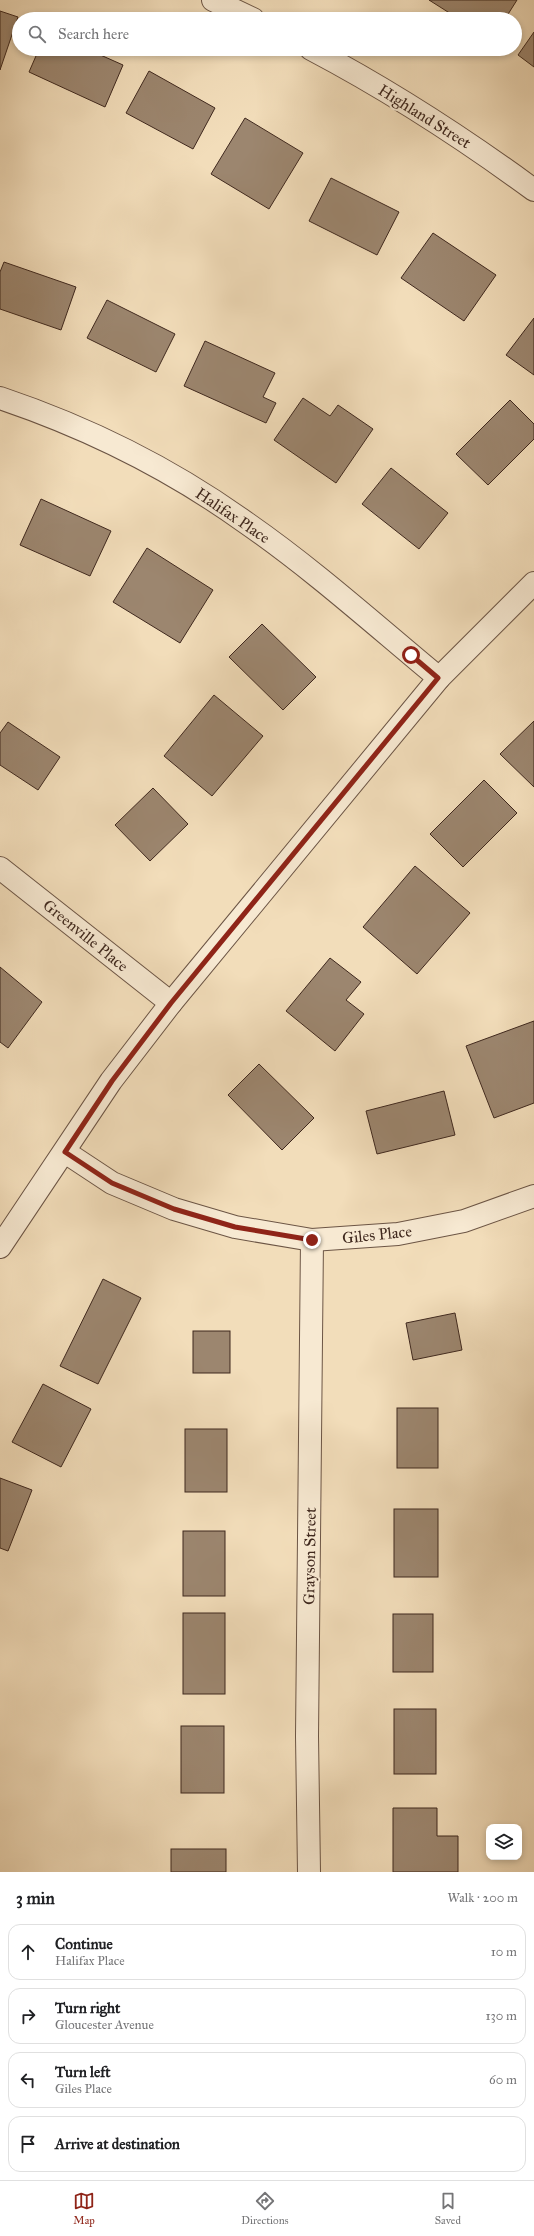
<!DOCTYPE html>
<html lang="en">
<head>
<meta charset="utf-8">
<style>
	body { margin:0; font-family:"IM FELL Great Primer",serif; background:#f2f2f2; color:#202124 }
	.controls { position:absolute; right:12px; bottom:12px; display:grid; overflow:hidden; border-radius:8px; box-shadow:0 2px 6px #0003 }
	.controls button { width:36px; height:36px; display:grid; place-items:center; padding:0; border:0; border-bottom:1px solid #e0e0e0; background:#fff; color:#202124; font:20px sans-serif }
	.stop { position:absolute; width:12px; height:12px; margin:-9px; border:3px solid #8f2418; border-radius:50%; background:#fff }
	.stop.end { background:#8f2418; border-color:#fff; box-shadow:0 1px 4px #0008 }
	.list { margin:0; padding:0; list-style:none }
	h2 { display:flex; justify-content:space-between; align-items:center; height:52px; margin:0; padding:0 16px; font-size:17px }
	h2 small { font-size:13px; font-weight:400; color:#757577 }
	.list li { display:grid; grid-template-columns:26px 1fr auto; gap:12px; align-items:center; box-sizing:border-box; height:56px; margin:0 8px 8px; padding:0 8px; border:1px solid #e0e0e0; border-radius:12px }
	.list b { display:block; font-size:15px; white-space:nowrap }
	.list p { margin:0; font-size:13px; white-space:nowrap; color:#757577 }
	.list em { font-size:13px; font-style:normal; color:#757577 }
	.icon { flex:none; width:22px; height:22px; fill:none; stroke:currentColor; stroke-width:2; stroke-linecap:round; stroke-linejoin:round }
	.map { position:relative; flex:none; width:534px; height:1872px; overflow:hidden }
	.search { position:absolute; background:#fff; box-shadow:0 2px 6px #0003; left:12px; right:12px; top:12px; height:44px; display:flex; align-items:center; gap:10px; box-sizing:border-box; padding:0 14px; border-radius:22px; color:#757577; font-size:15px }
	.sheet { height:308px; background:#fff }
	nav { display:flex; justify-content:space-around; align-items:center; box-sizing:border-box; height:56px; border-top:1px solid #e0e0e0; background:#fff; font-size:11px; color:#757577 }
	nav a { display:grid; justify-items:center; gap:2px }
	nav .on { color:#8f2418 }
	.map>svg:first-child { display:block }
	.building { fill:#9c866f; stroke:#3f281e }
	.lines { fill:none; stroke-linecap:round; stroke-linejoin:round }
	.minor-casing { stroke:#6c5545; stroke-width:24 }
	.tertiary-casing { stroke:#6c5545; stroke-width:24 }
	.minor { stroke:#f7e9d2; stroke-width:22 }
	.tertiary { stroke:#f7e9d2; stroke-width:22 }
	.route { stroke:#8f2418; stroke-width:5 }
	.labels { text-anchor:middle; stroke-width:4; stroke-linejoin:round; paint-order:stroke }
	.street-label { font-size:16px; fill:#3f281e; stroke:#f7e9d2 }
</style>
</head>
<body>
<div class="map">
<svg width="534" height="1872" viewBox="0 0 534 1872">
	<rect width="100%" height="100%" fill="#f2ddba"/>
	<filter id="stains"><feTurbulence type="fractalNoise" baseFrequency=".005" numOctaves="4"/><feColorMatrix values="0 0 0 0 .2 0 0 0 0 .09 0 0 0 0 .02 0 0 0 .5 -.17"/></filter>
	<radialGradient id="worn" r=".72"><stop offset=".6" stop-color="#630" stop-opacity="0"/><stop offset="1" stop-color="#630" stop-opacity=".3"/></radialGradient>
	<g class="building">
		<path d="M429,0h88l-12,19h-46z"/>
		<path d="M0,11l18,6 -18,53z"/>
		<path d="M534,32v35l-16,-12z"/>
		<path d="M39,49h48l36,16 -18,42 -76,-35z"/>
		<path d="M149,71l66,37 -22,41 -67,-36z"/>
		<path d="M245,118l58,35 -34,56 -58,-35z"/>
		<path d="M331,178l68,34 -22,43 -68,-34z"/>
		<path d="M433,233l63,42 -32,46 -63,-43z"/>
		<path d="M4,262l72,25 -15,43 -61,-21v-37z"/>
		<path d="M107,300l68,34 -19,38 -69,-34z"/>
		<path d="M534,318v57l-28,-20z"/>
		<path d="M205,341l70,32 -12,24 13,6 -10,20 -82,-37z"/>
		<path d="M303,398l27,18 8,-11 35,24 -37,54 -62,-43z"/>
		<path d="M510,400l24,24v15l-46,46 -32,-31z"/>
		<path d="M391,468l57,45 -29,36 -57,-45z"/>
		<path d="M41,499l70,32 -21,45 -70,-31z"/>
		<path d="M147,548l66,42 -33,53 -67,-41z"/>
		<path d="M262,624l54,53 -33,33 -54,-53z"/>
		<path d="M214,695l49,41 -51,60 -48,-40z"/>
		<path d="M534,721v66l-34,-33z"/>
		<path d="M8,722l52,35 -22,33 -38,-25v-32z"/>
		<path d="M484,780l33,33 -54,54 -33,-33z"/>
		<path d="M153,788l35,36 -38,37 -35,-36z"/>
		<path d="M415,866l55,47 -53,61 -54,-47z"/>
		<path d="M330,958l31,24 -15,18 18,14 -29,37 -49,-40z"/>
		<path d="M0,967l42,35 -34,46 -8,-6z"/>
		<path d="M534,1021v82l-40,15 -28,-72z"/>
		<path d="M259,1064l55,54 -32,32 -54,-55z"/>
		<path d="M444,1091l11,44 -78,19 -11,-43z"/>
		<path d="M103,1279l38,19 -43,86 -38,-18z"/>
		<path d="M455,1313l7,37 -49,10 -7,-37z"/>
		<rect x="193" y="1331" width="37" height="42"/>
		<path d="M43,1384l48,25 -30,58 -49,-25z"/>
		<rect x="397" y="1408" width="41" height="60"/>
		<rect x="185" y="1429" width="42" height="63"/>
		<path d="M0,1478l32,12 -24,61 -8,-3z"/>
		<rect x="394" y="1509" width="44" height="68"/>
		<rect x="183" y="1531" width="42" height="65"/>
		<rect x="183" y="1613" width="42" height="81"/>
		<rect x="393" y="1614" width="40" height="58"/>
		<rect x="394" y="1709" width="42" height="65"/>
		<rect x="181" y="1726" width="43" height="67"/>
		<path d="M393,1808h44v28h21v36h-65z"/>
		<rect x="171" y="1849" width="55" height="23"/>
	</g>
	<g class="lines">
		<defs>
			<g id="minor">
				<path d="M0,398c86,29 171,71 245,124 68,47 130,103 194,156"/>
				<path d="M0,868l171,135"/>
				<path d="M65,1152l47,31 62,26 61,18 77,13 86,-6 66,-13 70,-25"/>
				<path d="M0,1247l111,-166 60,-78 268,-325 95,-95"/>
				<path d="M309,1872l-2,-136 5,-496"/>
			</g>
			<g id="tertiary">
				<path d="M213,0l40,19"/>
				<path d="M311,49c78,41 152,89 223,141"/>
			</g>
		</defs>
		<use href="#minor" class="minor-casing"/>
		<use href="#tertiary" class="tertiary-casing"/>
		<use href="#minor" class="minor"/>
		<use href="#tertiary" class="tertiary"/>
	</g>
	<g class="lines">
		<path class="route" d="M312,1240l-77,-13 -61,-18 -62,-26 -47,-31 47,-71 59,-78 267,-325 -27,-23"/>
	</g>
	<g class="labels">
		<g class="street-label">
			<text transform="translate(425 116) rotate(32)" y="6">Highland Street</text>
			<text transform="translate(233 515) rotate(34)" y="6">Halifax Place</text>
			<text transform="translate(86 935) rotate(39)" y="6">Greenville Place</text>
			<text transform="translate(377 1234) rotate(-6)" y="6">Giles Place</text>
			<text transform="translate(309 1556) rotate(-89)" y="6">Grayson Street</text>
		</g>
	</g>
	<rect width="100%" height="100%" filter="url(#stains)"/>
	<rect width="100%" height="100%" fill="url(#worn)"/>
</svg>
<div class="controls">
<button><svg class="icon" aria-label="layers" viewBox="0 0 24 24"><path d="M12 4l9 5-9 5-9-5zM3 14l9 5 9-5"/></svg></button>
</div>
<div class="stop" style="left:411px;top:655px"></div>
<div class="stop end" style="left:312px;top:1240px"></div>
<div class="search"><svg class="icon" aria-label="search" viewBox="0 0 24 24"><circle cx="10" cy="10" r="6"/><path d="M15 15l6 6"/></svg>Search here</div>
</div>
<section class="sheet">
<h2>3 min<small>Walk · 200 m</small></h2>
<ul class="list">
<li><svg class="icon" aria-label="ahead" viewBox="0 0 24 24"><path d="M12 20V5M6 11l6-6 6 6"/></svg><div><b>Continue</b><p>Halifax Place</p></div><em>10 m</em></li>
<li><svg class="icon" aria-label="right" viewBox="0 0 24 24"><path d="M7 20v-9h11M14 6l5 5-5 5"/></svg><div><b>Turn right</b><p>Gloucester Avenue</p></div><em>130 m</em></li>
<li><svg class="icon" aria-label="left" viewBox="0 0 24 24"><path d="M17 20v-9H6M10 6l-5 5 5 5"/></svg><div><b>Turn left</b><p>Giles Place</p></div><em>60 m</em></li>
<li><svg class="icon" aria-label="arrive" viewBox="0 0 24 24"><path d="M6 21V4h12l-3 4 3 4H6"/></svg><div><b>Arrive at destination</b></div></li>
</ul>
</section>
<nav>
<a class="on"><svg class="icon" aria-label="map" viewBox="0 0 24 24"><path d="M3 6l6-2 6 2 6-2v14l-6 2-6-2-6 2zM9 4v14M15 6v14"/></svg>Map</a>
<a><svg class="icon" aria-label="directions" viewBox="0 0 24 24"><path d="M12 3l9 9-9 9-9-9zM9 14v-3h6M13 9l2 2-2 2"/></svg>Directions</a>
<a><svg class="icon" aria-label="saved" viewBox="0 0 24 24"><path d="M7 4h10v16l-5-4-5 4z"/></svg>Saved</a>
</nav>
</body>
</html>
